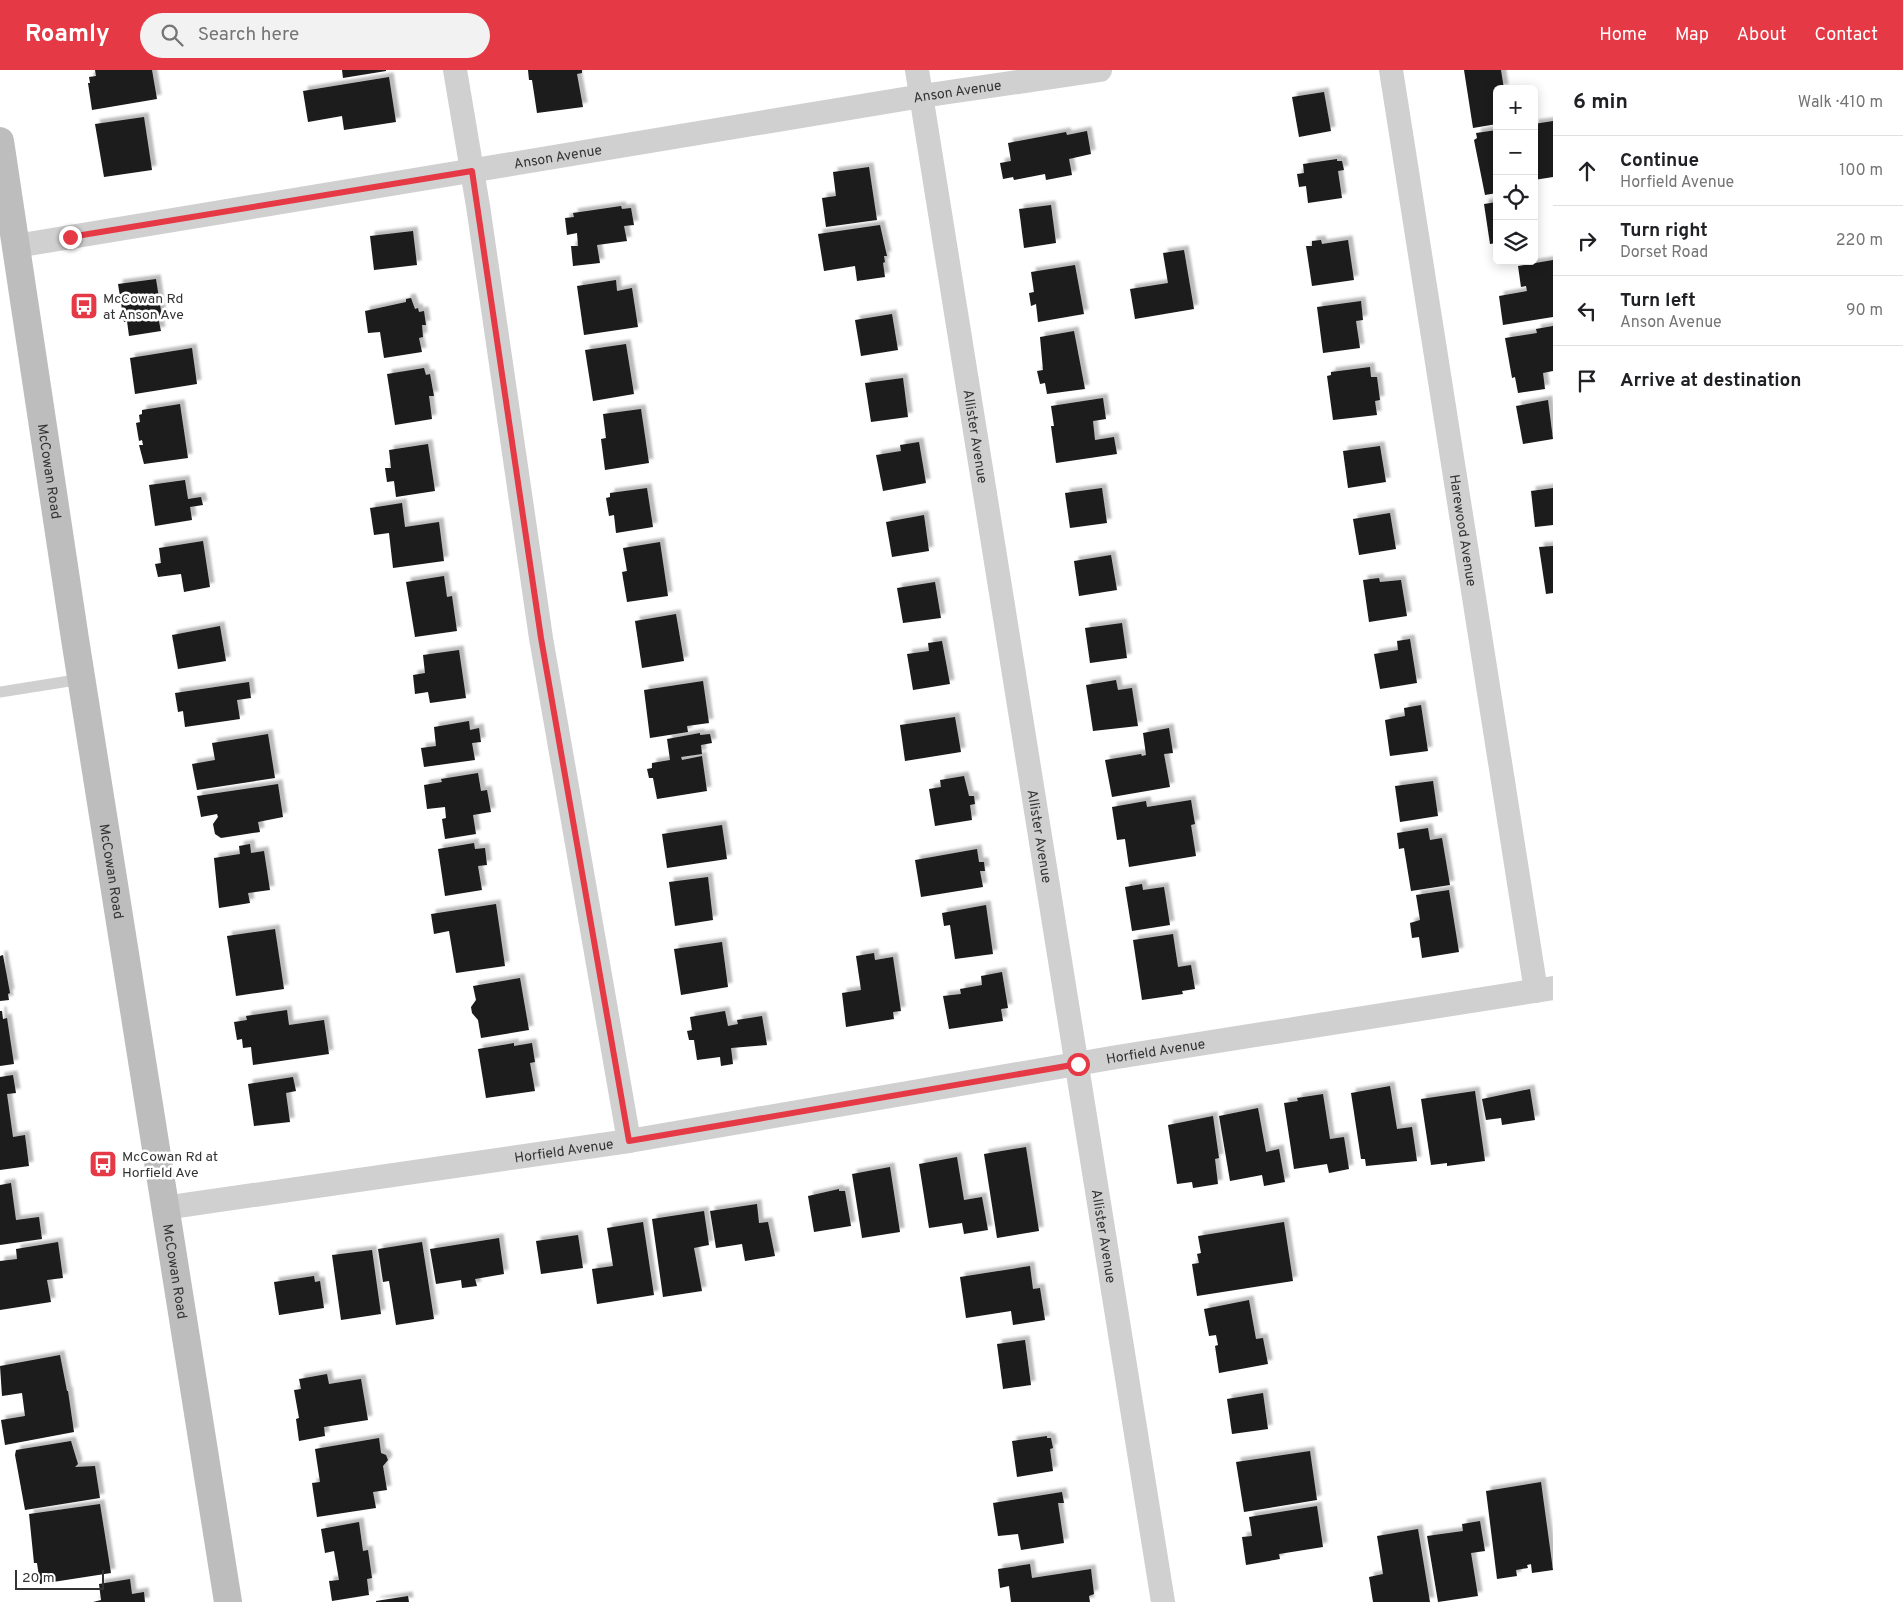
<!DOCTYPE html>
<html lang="en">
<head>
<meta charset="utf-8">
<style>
	body { margin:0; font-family:Overpass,sans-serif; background:#f2f2f2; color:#202124 }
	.controls { position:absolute; right:15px; top:15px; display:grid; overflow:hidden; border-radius:8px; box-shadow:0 2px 12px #0003 }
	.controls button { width:45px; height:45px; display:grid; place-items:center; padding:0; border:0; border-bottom:1px solid #e0e0e0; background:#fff; color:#202124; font:25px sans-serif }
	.scale { position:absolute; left:15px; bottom:12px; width:89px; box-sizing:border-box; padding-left:5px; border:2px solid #333; border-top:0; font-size:14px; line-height:18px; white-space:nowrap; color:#333; -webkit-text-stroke:4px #fff; paint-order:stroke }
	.stop { position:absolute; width:15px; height:15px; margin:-11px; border:4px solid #e63946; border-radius:50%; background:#fff }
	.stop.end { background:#e63946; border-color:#fff; box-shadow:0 1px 5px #0008 }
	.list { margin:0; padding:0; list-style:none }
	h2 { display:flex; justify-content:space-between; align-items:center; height:65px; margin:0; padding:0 20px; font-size:21px }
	h2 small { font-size:16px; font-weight:400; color:#757577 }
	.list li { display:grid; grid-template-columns:32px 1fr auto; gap:15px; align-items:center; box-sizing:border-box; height:70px; padding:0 20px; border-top:1px solid #e0e0e0 }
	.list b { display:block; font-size:19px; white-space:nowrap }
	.list p { margin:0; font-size:16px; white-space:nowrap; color:#757577 }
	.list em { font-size:16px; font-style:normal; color:#757577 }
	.icon { flex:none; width:28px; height:28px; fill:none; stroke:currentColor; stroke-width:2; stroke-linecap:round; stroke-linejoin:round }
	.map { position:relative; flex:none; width:1553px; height:1532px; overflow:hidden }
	header { display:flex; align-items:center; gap:30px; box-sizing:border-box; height:70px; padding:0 25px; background:#e63946; color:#fff }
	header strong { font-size:24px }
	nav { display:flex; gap:28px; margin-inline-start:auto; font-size:18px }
	.search { width:350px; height:45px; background:#f2f2f2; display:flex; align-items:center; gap:12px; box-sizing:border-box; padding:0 18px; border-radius:28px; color:#757577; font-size:19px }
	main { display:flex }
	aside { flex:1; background:#fff }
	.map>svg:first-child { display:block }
	.building { fill:#1a1a1a; filter:url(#shadow) }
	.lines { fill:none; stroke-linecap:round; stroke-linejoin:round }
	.lane { stroke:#d0d0d0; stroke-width:11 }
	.street { stroke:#d0d0d0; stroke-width:24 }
	.secondary { stroke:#bdbdbd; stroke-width:28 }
	.route { stroke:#e63946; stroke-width:6 }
	.labels { text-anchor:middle; stroke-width:5; stroke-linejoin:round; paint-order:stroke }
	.street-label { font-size:14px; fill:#333; stroke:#fff }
	.poi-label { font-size:14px; fill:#333; stroke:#fff; text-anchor:start }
</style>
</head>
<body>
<header>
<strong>Roamly</strong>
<div class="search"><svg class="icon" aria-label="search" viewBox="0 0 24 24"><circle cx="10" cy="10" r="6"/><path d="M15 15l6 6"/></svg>Search here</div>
<nav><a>Home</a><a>Map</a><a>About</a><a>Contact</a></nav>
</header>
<main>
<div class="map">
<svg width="1553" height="1532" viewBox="0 0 1553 1532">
	<defs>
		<filter id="shadow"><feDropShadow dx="4.5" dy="-4.5" stdDeviation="1" flood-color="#0004"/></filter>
	</defs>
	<rect width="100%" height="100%" fill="#fff"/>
	<g class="building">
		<path d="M95,0h57l5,29 -65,11 -4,-27h2l-1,-6 7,-1z"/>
		<path d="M342,0h44v1l-43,7z"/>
		<path d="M528,0h54v3l-5,1 6,33 -46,6 -5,-33h-3z"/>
		<path d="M1464,0h37l3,19h-7v35l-24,4z"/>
		<path d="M389,7l7,45 -52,8 -2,-14 -34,6 -5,-31z"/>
		<path d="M1324,22l7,39 -32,6 -7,-40z"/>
		<path d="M144,47l8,53 -48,7 -9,-53z"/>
		<path d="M1553,51v56l-19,3v-56z"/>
		<path d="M1497,60v63l-12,2 -11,-55 3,-2 -1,-5z"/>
		<path d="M1087,61l4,23 -22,5 3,16 -26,5 -1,-6 -31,6 -1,-3 -10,2 -3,-16 11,-2 -3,-18 58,-11 1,3z"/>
		<path d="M1337,89v2h5l2,9 -6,1 4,27 -34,5 -2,-17 -7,1 -2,-13 7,-1 -1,-9z"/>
		<path d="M869,97l8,53 -51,7 -4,-29 14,-2 -3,-24z"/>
		<path d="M1497,132v41l-7,1 -6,-40z"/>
		<path d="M1051,135l5,38 -32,5 -5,-39z"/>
		<path d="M621,136l1,3 9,-1 3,17 -10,1 3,15 -30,4 3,18 -27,3 -2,-20h7l-1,-13 -10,2 -2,-17 9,-1 -1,-4z"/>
		<path d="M880,155l7,31h-3l1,6 -2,1 2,14 -28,4 -2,-15 -31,5 -6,-37z"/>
		<path d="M413,161l4,34 -43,5 -4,-34z"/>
		<path d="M1321,170l1,4 26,-4 6,40 -42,6 -6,-40h6v-5z"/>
		<path d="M1184,180l10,59 -59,10 -5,-30 38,-6 -5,-30z"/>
		<path d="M1553,190v57l-50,8 -4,-29 28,-5 -1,-5 -5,1 -3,-21z"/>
		<path d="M1075,195l9,49 -46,8 -2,-18 -5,2 -2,-13 5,-1 -3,-20z"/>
		<path d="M156,209l6,38h-4l3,14 -32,5 -2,-15 -3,1 -6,-38z"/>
		<path d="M616,210l1,11 15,-3 6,39 -54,8 -7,-49z"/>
		<path d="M411,228l4,11 3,-1 1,4 5,-1 2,14h-4l1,12 -4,1 3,14 -38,6 -4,-26 -12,1 -3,-22 41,-9v-3z"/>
		<path d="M1361,231l2,19 -7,1 4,27 -37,5 -6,-46z"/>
		<path d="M892,244l6,36 -37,6 -6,-36z"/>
		<path d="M1553,256v45l-10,2 2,16 -27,4 -3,-16 -3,1 -7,-40 32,-5 -1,-4z"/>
		<path d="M1074,261l11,58 -38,5 -2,-11 -5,1 -3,-13 6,-1 -3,-33z"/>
		<path d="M626,274l8,50 -41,7 -8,-51z"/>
		<path d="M192,278l5,36 -62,10 -5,-36z"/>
		<path d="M1370,297l1,10h6l3,23 -5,1 2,14 -44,5 -6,-44 4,-1v-3z"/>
		<path d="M424,298l2,7 4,-1 4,22h-5l3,23 -37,6 -8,-51z"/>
		<path d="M903,308l5,39 -37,5 -6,-39z"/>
		<path d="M1103,328l3,21 -13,2 2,19 19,-3 3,17 -61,9 -5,-37h3l-3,-20z"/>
		<path d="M1548,330l5,39 -30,5 -7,-38z"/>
		<path d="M180,334l8,54 -44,6 -5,-19h4l-1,-5 -3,1 -3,-18 4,-1 -1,-7 3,-1v-4z"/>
		<path d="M641,339l8,54 -44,7 -4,-31 5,-1 -3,-24z"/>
		<path d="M919,372l7,41 -43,8 -7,-36 25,-4 -1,-6z"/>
		<path d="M428,374l7,47 -39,6 -2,-16 -7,1 -2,-14h6l-2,-18z"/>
		<path d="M1380,376l6,36 -38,6 -5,-37z"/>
		<path d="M185,410l3,19 13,-2 2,8 -13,2 2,13 -37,6 -6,-41z"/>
		<path d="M647,418l6,39 -37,6 -2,-18 -5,1 -3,-18 4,-1v-4z"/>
		<path d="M1102,418l5,35 -37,5 -5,-35z"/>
		<path d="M1553,418v37l-18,2 -4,-36z"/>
		<path d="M402,433l3,24 34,-5 5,39 -51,7 -4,-35 -15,2 -4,-27z"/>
		<path d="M1390,443l6,36 -37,6 -6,-36z"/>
		<path d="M924,445l5,36 -37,6 -6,-35z"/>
		<path d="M203,471l7,46 -26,5 -3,-18 -23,3 -3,-13 6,-1 -2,-15z"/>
		<path d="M660,472l8,54 -41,6 -5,-30 5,-1 -4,-23z"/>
		<path d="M1553,476v47l-7,1 -7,-47z"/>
		<path d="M1111,485l6,35 -38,6 -5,-35z"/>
		<path d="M444,506l3,21 5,-1 5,35 -42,6 -9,-55z"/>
		<path d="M1379,508l1,4 21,-2 6,36 -38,6 -6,-42z"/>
		<path d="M935,512l6,36 -38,5 -6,-35z"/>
		<path d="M676,544l8,47 -42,7 -7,-47z"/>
		<path d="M1122,553l5,35 -37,5 -5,-35z"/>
		<path d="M220,556l6,35 -48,8 -6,-34z"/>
		<path d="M1410,569l7,44 -37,6 -6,-35 24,-4 -1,-9z"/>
		<path d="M942,571l8,43 -37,6 -6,-36 22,-3 -1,-8z"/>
		<path d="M459,580l7,48 -36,5 -2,-11 -13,2 -2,-19 12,-2 -2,-18z"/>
		<path d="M1116,610l2,10 14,-2 6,38 -45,5 -7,-46z"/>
		<path d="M703,611l6,42 -22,3 1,6 -38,6 -6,-48z"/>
		<path d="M249,612l2,16 -14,2 3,19 -55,8 -2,-16 -5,1 -3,-19z"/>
		<path d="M1421,635l7,46 -38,5 -5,-36 20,-4 -1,-8z"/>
		<path d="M955,647l6,35 -56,9 -5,-36z"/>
		<path d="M469,651l1,9 9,-2 2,14 -9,1 3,17 -51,7 -3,-19 15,-2 -2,-19z"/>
		<path d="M1169,658l4,25 -9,1 6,33 -58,10 -7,-37 36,-6 1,2 4,-1 -3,-22z"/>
		<path d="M700,663v2l10,-1 2,9 -11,2 1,9 -21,3 1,3 20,-4 5,35 -50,8 -4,-21h-4l-2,-9 5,-1v-5l18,-3 -3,-21z"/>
		<path d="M268,664l7,44 -78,12 -5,-26 23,-4 -3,-17z"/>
		<path d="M478,703l3,18 6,-1 4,22 -18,3 3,19 -31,5 -3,-20 4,-1 -1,-11 -18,2 -3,-24 18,-3 -1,-3z"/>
		<path d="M964,706l5,20h5l1,8 -5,1 2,15 -37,6 -6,-37 12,-2 -1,-7z"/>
		<path d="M1433,711l5,35 -38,6 -5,-36z"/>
		<path d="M278,714l5,33 -25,5 2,10 -39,6 -6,-4 -2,-10 5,-7 -1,-3 -16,3 -4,-21z"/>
		<path d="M1191,730l4,24 -4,1 5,31 -67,11 -4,-28 -8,1 -5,-33 34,-6 1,6z"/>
		<path d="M722,755l5,34 -60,9 -5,-34z"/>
		<path d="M1428,758l2,12 12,-2 8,47 -39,6 -7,-43 -5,1 -2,-16z"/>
		<path d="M474,773l1,6 10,-1 2,17 -9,1 4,24 -37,6 -7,-47z"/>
		<path d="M250,774l1,9 13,-2 6,39 -22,3 2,10 -31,5 -5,-50 26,-4 -1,-8z"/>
		<path d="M977,779l2,13h5l1,9h-5l3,16 -62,10 -6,-37z"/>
		<path d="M708,807l5,43 -38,6 -6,-44z"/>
		<path d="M1142,814l1,6 21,-3 6,38 -38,6 -7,-44z"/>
		<path d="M1449,820l10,62 -37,6 -3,-21 -7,1 -2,-15 10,-3 -4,-25z"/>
		<path d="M496,834l9,62 -49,7 -7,-42 -15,3 -3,-20z"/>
		<path d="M986,835l7,49 -38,5 -5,-34 -6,1 -2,-13z"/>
		<path d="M275,859l9,60 -48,7 -9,-60z"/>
		<path d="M1173,864l5,33 13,-2 4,24 -13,2 1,3 -41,6 -9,-60z"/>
		<path d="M722,872l6,45 -47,8 -7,-46z"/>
		<path d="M874,883l1,7 18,-3 8,54 -8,1 1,7 -48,8 -4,-34 19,-3 -5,-34z"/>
		<path d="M3,885l7,38 -2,1 1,6 -9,1v-45z"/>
		<path d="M1002,902l6,36 -7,1 2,12 -54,8 -6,-33 18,-2 -1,-5 22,-4 -1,-9z"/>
		<path d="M520,908l9,52 -48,8 -3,-18 -6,-7 -1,-6 5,-7 -3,-14z"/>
		<path d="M287,940l2,15 35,-5 5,34 -76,11 -2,-18 -8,1 -1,-9 -5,1 -3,-18 13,-2 -1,-4z"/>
		<path d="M0,941h2l1,8 4,-1 7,46 -14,2z"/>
		<path d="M725,941l3,15 10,-2 -1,-4 25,-4 5,29 -36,3 2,16 -12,2 -1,-9 -23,3 -3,-20h-5l-2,-9 5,-1 -2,-13z"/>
		<path d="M514,973v3l18,-3 3,19 -5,1 5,28 -49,7 -8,-49z"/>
		<path d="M13,1005l3,18 -9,1 6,43 12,-2 4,31 -29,4v-93z"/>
		<path d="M293,1007l3,14 -10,2 4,29 -36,4 -6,-42z"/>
		<path d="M1390,1016l7,43 15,-2 5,34 -51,5 -1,-7h-4l-10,-66z"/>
		<path d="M1530,1019l5,31 -33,5 -1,-7 -15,2 -4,-21z"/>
		<path d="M1475,1021l10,70 -38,5v-3l-16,2 -10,-66z"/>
		<path d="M1323,1024l7,45 14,-2 5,32 -20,4 -2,-9 -33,5 -10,-66 14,-2 -1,-3z"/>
		<path d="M1258,1038l8,44 13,-3 6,33 -21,4 -2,-11 -32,6 -11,-65z"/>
		<path d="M1213,1046l6,42 -4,1 3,25 -25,4 -1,-6 -15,2 -9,-59z"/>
		<path d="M1026,1077l13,84 -42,7 -13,-84z"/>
		<path d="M957,1087l7,43 18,-3 6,33 -24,4 -2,-11 -33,5 -10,-64z"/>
		<path d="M890,1097l10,65 -38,6 -10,-64z"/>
		<path d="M11,1113l5,37 23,-3 3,22 -42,6v-60z"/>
		<path d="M839,1119v2h6l6,35 -37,6 -6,-36z"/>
		<path d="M757,1134l2,19 9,-1 7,34 -30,5 -3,-17 -26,4 -6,-37z"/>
		<path d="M704,1141l5,34 -15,3 8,43 -39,6 -11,-78z"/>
		<path d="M643,1152l11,73 -57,9 -5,-35 21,-3 -6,-38z"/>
		<path d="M1284,1152l9,59 -96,15 -5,-32 7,-1 -2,-9 4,-1 -3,-17z"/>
		<path d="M578,1165l5,33 -42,6 -5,-33z"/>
		<path d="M499,1168l5,36 -29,5 2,7 -15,2 -1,-8 -25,4 -6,-35z"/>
		<path d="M58,1172l5,36 -16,2 4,22 -51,8v-49l17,-2 -1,-10z"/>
		<path d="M422,1172l12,77 -38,6 -7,-44 -6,1 -5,-33z"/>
		<path d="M372,1180l9,64 -40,6 -9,-65z"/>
		<path d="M1030,1196l3,23 7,-1 5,32 -32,5 -2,-14 -45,7 -6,-41z"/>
		<path d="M314,1206l1,6 5,-1 4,27 -45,7 -5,-33z"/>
		<path d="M1249,1230l7,39 7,-1 5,26 -49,9 -4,-27 3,-1 -2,-10 -7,1 -5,-27z"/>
		<path d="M1025,1270l6,45 -28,4 -6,-45z"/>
		<path d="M60,1285l7,36h1l6,41 -69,13 -4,-25 24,-4 -3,-23 -20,3 -2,-30z"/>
		<path d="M327,1304l2,10 32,-5 7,41 -44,7 1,9 -26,5 -3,-22 3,-1 -5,-28 7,-1 -2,-10z"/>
		<path d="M1263,1323l5,36 -36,5 -5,-35z"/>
		<path d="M1047,1366v2h4l2,10 -3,1 3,22 -36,6 -5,-36z"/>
		<path d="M379,1368l2,15 5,2 2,5 -5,6 4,24 -14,2 3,16 -59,9 -5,-34 8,-1 -5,-33z"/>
		<path d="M71,1371l7,23 -3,3 20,-1 5,32 -75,12 -10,-55 1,-5z"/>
		<path d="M1310,1381l7,49 -73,12 -8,-50z"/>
		<path d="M1541,1412l12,88 -21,3 -1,-9 -4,1 1,3 -12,2 1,6 -20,3 -11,-88z"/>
		<path d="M1062,1422l2,11h-6l6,40 -43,7 -3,-16 -20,2 -5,-33z"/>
		<path d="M100,1434l11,69 -71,11 -3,-21h-3l-5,-49z"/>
		<path d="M1317,1436l6,41 -44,7 1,5 -34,6 -4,-28 10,-1 -3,-19z"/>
		<path d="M1480,1451l5,30 -14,2 7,43 -40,6 -11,-66 36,-5 -1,-7z"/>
		<path d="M359,1452l4,29 5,-1 4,28 -5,1 2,16 -37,6 -3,-20 10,-1 -5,-29 -9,2 -4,-24z"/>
		<path d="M1418,1459l12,73h-57l-4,-25 14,-3 -6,-38z"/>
		<path d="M1030,1494l2,14 59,-9 3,25 -5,2 1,6h-79l-2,-16 -9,2 -2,-19z"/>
		<path d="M130,1509l2,15 12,-2 1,10h-52l8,-2 -2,-16z"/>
		<path d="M408,1526l1,6h-33v-1z"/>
	</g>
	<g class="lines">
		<path class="lane" d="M0,622l82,-13"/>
		<g class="street">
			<path d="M455,0l23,136 63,432 88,503"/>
			<path id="s1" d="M917,0l246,1532"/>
			<path id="s2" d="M1391,0l145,921"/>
			<path id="s3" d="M16,176l906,-150 178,-26"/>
			<path id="s4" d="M164,1138l465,-67 488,-84 436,-69"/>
		</g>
		<path class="secondary" id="s5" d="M0,71l75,498 153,963"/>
	</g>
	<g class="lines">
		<path class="route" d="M70,167l402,-66 69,467 88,503 449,-77"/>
	</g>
	<defs>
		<symbol id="bus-square" viewBox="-11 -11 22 22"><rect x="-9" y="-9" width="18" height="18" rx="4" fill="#e63946" stroke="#fff"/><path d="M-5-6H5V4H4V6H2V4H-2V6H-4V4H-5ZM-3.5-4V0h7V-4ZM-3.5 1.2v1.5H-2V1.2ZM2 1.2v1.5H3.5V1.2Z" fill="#fff"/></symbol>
	</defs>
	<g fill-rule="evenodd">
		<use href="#bus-square" x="68" y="220" width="32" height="32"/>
		<use href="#bus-square" x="87" y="1078" width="32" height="32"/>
	</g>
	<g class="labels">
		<g class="street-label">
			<text dy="5" stroke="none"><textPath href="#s3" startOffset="954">Anson Avenue</textPath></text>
			<text dy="5" stroke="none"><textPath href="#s3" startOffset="549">Anson Avenue</textPath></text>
			<text dy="5" stroke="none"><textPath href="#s1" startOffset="371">Allister Avenue</textPath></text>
			<text dy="5" stroke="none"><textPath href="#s5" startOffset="334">McCowan Road</textPath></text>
			<text dy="5" stroke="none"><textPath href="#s2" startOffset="466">Harewood Avenue</textPath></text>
			<text dy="5" stroke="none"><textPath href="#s1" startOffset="776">Allister Avenue</textPath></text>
			<text dy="5" stroke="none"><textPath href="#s5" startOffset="739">McCowan Road</textPath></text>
			<text dy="5" stroke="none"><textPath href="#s4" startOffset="1004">Horfield Avenue</textPath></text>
			<text dy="5" stroke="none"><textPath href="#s4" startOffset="404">Horfield Avenue</textPath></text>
			<text dy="5" stroke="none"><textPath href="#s1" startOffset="1181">Allister Avenue</textPath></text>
			<text dy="5" stroke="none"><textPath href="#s5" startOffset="1144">McCowan Road</textPath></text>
		</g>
		<g class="poi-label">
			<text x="103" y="233">McCowan Rd<tspan x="103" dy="16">at Anson Ave</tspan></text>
			<text x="122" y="1091">McCowan Rd at<tspan x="122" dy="16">Horfield Ave</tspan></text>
		</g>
	</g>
</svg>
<div class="controls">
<button>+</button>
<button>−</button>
<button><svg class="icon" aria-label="locate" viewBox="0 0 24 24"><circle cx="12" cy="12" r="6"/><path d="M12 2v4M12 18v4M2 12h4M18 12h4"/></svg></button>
<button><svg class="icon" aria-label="layers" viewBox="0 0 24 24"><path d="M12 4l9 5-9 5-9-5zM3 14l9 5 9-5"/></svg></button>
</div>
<div class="scale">20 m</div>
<div class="stop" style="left:1078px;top:994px"></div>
<div class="stop end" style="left:70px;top:167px"></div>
</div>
<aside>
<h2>6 min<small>Walk · 410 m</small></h2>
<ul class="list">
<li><svg class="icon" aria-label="ahead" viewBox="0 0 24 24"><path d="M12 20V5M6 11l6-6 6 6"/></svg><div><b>Continue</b><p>Horfield Avenue</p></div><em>100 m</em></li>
<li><svg class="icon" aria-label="right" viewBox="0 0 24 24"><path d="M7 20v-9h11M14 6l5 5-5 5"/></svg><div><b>Turn right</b><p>Dorset Road</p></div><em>220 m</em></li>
<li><svg class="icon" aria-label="left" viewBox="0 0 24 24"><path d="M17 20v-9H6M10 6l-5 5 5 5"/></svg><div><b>Turn left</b><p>Anson Avenue</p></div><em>90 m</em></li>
<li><svg class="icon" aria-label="arrive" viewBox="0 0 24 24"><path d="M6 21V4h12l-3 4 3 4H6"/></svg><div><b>Arrive at destination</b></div></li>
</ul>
</aside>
</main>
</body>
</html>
